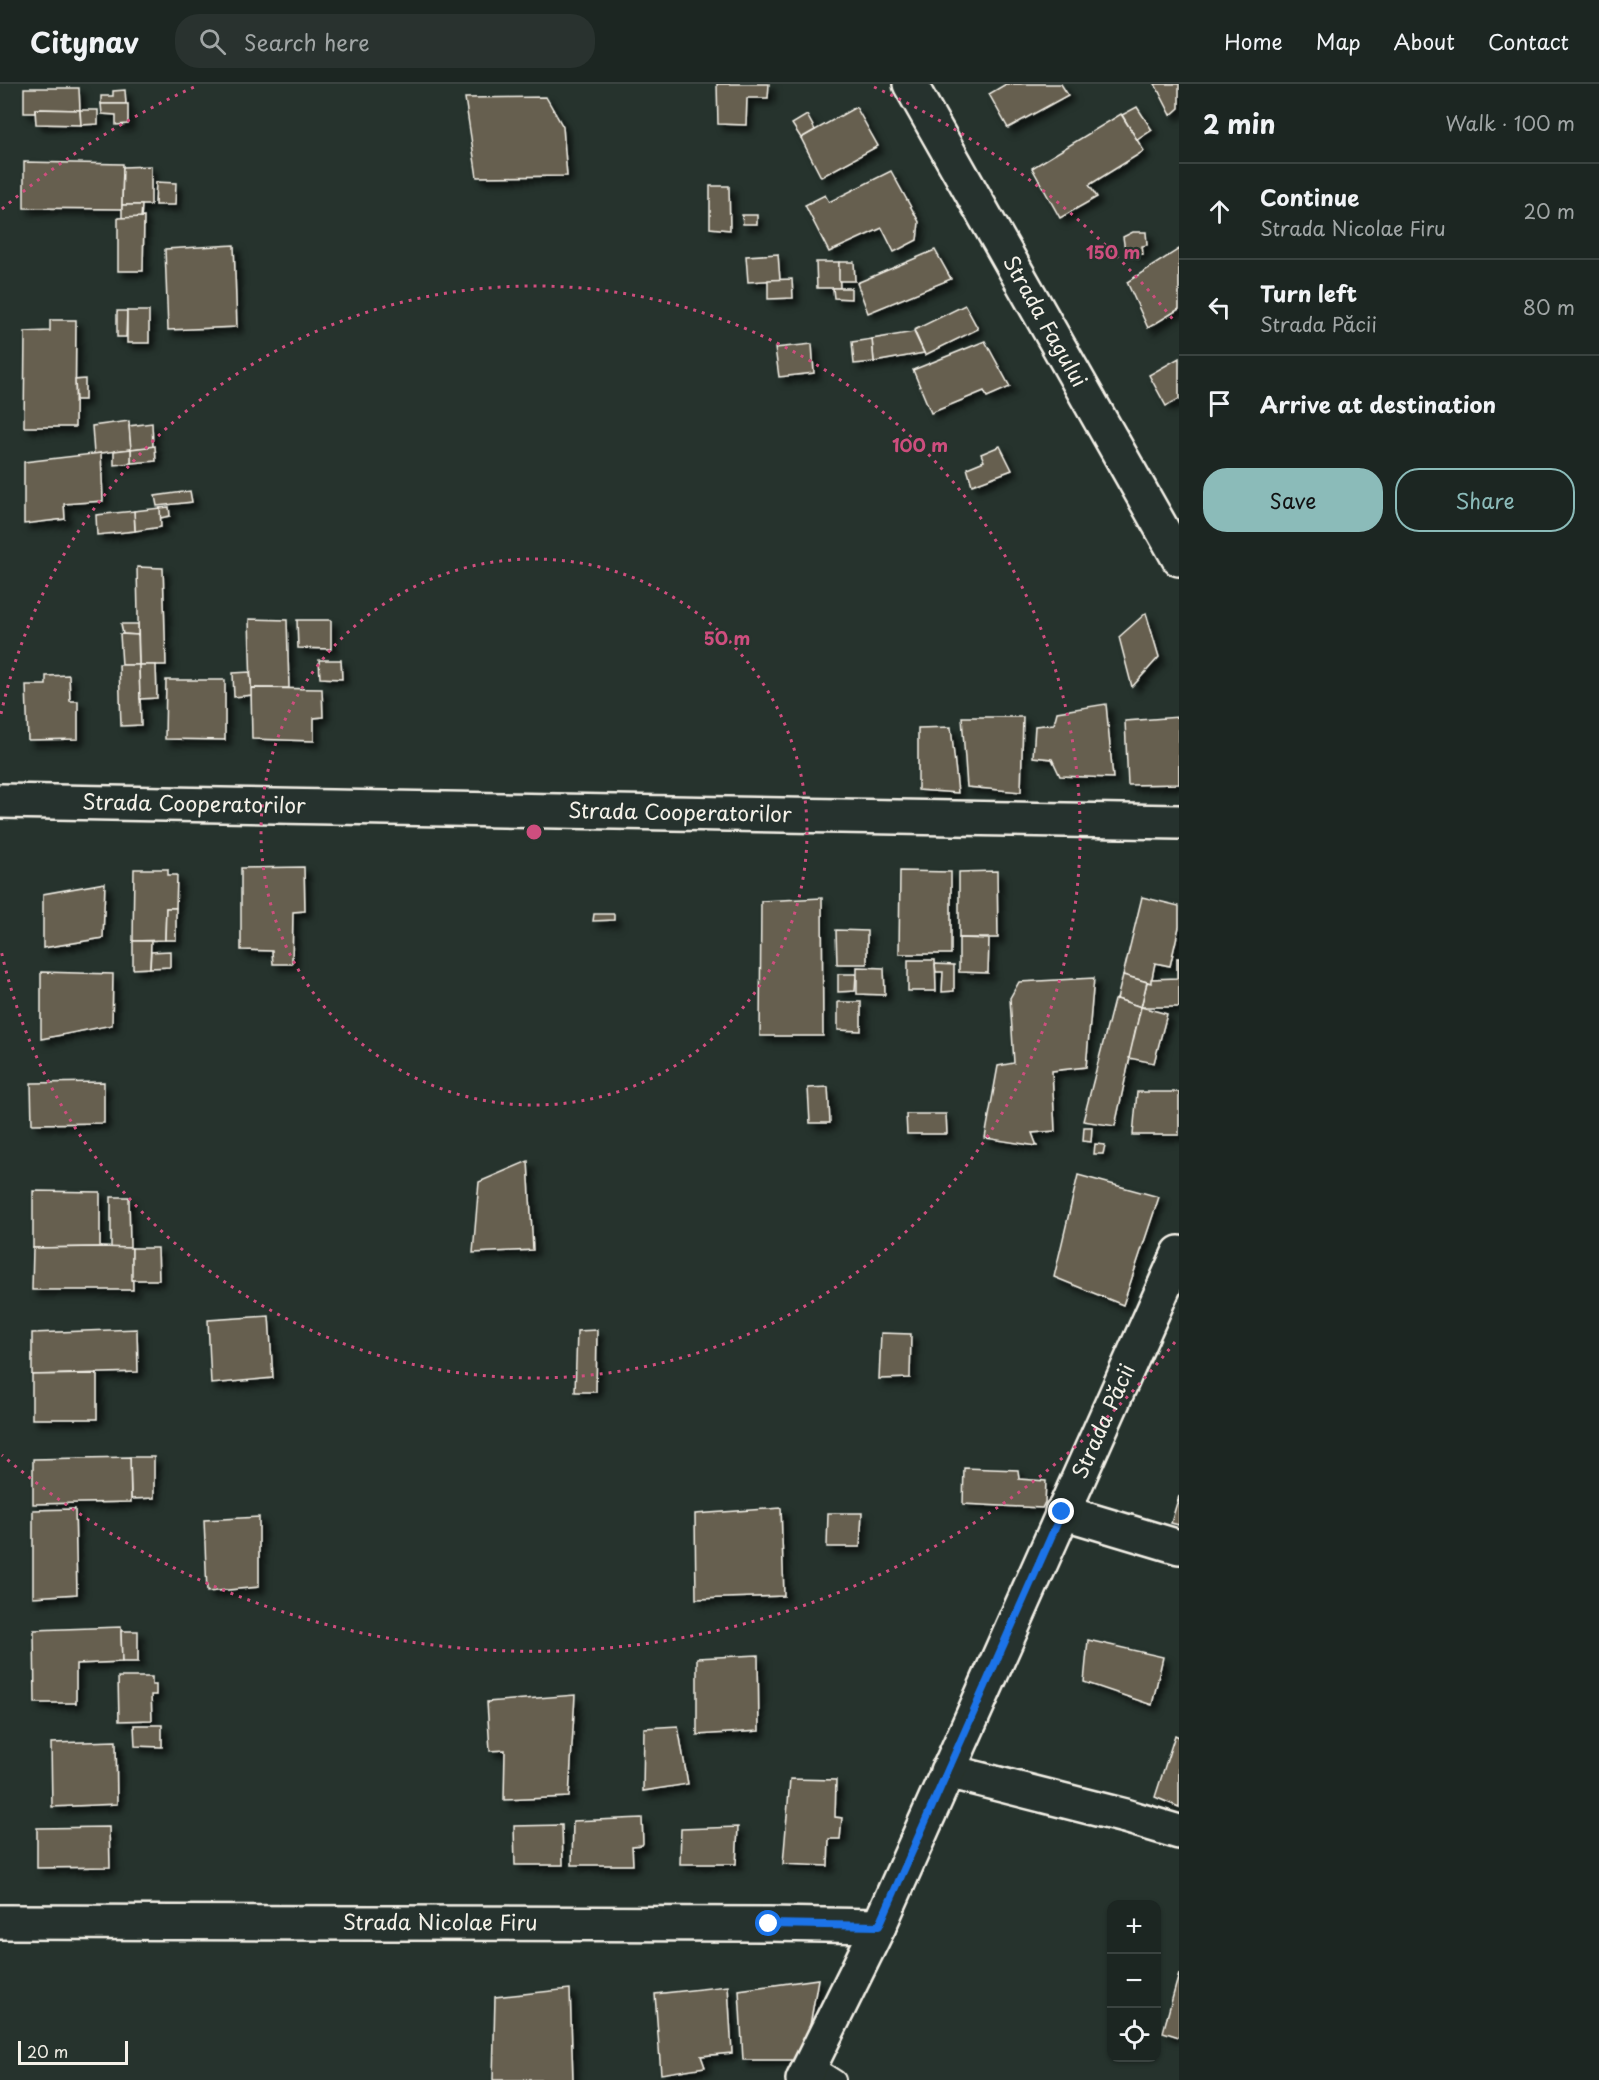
<!DOCTYPE html>
<html lang="en">
<head>
<meta charset="utf-8">
<style>
	body { margin:0; font-family:"Playpen Sans",sans-serif; background:#29322f; color:#f1f3f6 }
	.controls { position:absolute; right:18px; bottom:18px; display:grid; overflow:hidden; border-radius:12px; box-shadow:0 2px 4px #0004 }
	.controls button { width:54px; height:54px; display:grid; place-items:center; padding:0; border:0; border-bottom:2px solid #3a4340; background:#1c2622; color:#f1f3f6; font:30px sans-serif }
	.scale { position:absolute; left:18px; bottom:15px; width:110px; box-sizing:border-box; padding-left:6px; border:3px solid #f4f1e8; border-top:0; font-size:16px; line-height:21px; white-space:nowrap; color:#f4f1e8; -webkit-text-stroke:4px #26332d; paint-order:stroke }
	.stop { position:absolute; width:18px; height:18px; margin:-14px; border:4px solid #1a73e8; border-radius:50%; background:#fff }
	.stop.end { background:#1a73e8; border-color:#fff; box-shadow:0 2px 6px #0008 }
	.list { margin:0; padding:0; list-style:none }
	h2 { display:flex; justify-content:space-between; align-items:center; height:78px; margin:0; padding:0 24px; font-size:26px }
	h2 small { font-size:20px; font-weight:400; color:#a0a5a5 }
	.list li { display:grid; grid-template-columns:39px 1fr auto; gap:18px; align-items:center; box-sizing:border-box; height:96px; padding:0 24px; border-top:2px solid #3a4340 }
	.list b { display:block; font-size:22px; white-space:nowrap }
	.list p { margin:0; font-size:20px; white-space:nowrap; color:#a0a5a5 }
	.list em { font-size:20px; font-style:normal; color:#a0a5a5 }
	.actions { display:flex; gap:12px; padding:18px 24px }
	.actions a { flex:1; padding:14px 0; border:2px solid #8bbbb9; border-radius:24px; text-align:center; font-size:21px; color:#8bbbb9 }
	.actions .main { background:#8bbbb9; color:#111 }
	.icon { flex:none; width:33px; height:33px; fill:none; stroke:currentColor; stroke-width:2; stroke-linecap:round; stroke-linejoin:round }
	.map { position:relative; flex:none; width:1179px; height:1996px; overflow:hidden }
	header { display:flex; align-items:center; gap:36px; box-sizing:border-box; height:84px; padding:0 30px; background:#1c2622; border-bottom:2px solid #3a4340 }
	header strong { font-size:28px }
	nav { display:flex; gap:33px; margin-inline-start:auto; font-size:21px }
	.search { width:420px; height:54px; background:#29322f; display:flex; align-items:center; gap:15px; box-sizing:border-box; padding:0 21px; border-radius:24px; color:#a0a5a5; font-size:22px }
	main { display:flex }
	aside { flex:1; background:#1c2622 }
	.map>svg:first-child { display:block }
	.building { fill:#665f4f; stroke:#f4f1e8; stroke-width:1.5; filter:url(#shadow) }
	.lines { fill:none; stroke-linecap:round; stroke-linejoin:round }
	.lane-casing { stroke:#f4f1e8; stroke-width:22 }
	.street-casing { stroke:#f4f1e8; stroke-width:38 }
	.lane { stroke:#26332d; stroke-width:18 }
	.street { stroke:#26332d; stroke-width:33 }
	.route { stroke:#1a73e8; stroke-width:8 }
	.ring { fill:none; stroke:#ce4e7e; stroke-width:3; stroke-dasharray:3 6 }
	.labels { text-anchor:middle; stroke-width:4.5; stroke-linejoin:round; paint-order:stroke }
	.street-label { font-size:21px; fill:#f4f1e8; stroke:#26332d }
	.centre { fill:#ce4e7e; stroke:#26332d; stroke-width:3 }
	.ring-label { font-size:18px; text-anchor:middle; font-weight:bold; fill:#ce4e7e; stroke:#26332d; stroke-width:4.5; stroke-linejoin:round; paint-order:stroke }
</style>
</head>
<body>
<header>
<strong>Citynav</strong>
<div class="search"><svg class="icon" aria-label="search" viewBox="0 0 24 24"><circle cx="10" cy="10" r="6"/><path d="M15 15l6 6"/></svg>Search here</div>
<nav><a>Home</a><a>Map</a><a>About</a><a>Contact</a></nav>
</header>
<main>
<div class="map">
<svg width="1179" height="1996" viewBox="0 0 1179 1996">
	<defs>
		<filter id="shadow"><feDropShadow dx="5.5" dy="5.5" stdDeviation="3" flood-color="#0009"/></filter>
	</defs>
	<rect width="100%" height="100%" fill="#26332d"/>
	<filter id="ink" filterUnits="userSpaceOnUse"><feTurbulence type="fractalNoise" baseFrequency=".0167" numOctaves="2"/><feDisplacementMap in="SourceGraphic" scale="12" xChannelSelector="R" yChannelSelector="G"/><feConvolveMatrix kernelMatrix="1 2 1 2 8 2 1 2 1" color-interpolation-filters="sRGB"/></filter>
	<g filter="url(#ink)">
		<g class="building">
			<path d="M717,0h52l-1,14h-21l-1,27 -28,-1z"/>
			<path d="M1006,0h55l7,11 -60,33 -19,-34z"/>
			<path d="M1155,0h24v24l-8,7z"/>
			<path d="M24,4h55l1,22 -45,-1v4h-11z"/>
			<path d="M125,6l1,14h-25v-8h12v-5z"/>
			<path d="M546,13l17,30 4,49 -90,1 -12,-79z"/>
			<path d="M101,20h27v20l-12,1v-10l-14,-1z"/>
			<path d="M856,23l22,39 -57,31 -20,-39z"/>
			<path d="M1137,23l15,23 -15,10 -15,-25z"/>
			<path d="M35,25l45,1 1,15 -45,-1z"/>
			<path d="M80,26h18v14l-17,1z"/>
			<path d="M1121,30l23,37 -55,34 8,12 -37,21 -28,-50z"/>
			<path d="M807,31l8,15 -14,8 -9,-14z"/>
			<path d="M24,78l99,2 -1,45 -98,-1z"/>
			<path d="M151,82v39h-29l1,-38z"/>
			<path d="M891,87l28,51 -2,18 -23,12 -12,-24 -53,24 -24,-47 20,-10 4,7z"/>
			<path d="M156,98l20,1 -1,22h-20z"/>
			<path d="M710,102h19l1,44 -20,-2z"/>
			<path d="M122,121h20l-1,13h-19z"/>
			<path d="M742,131h15v9h-14z"/>
			<path d="M144,133l-1,54h-25v-53z"/>
			<path d="M1133,148h13l1,13 -5,1 1,8 -10,1v-6l-8,1 -2,-13z"/>
			<path d="M234,161l3,82 -69,3 -3,-81z"/>
			<path d="M1179,165v60l-31,19 -21,-46z"/>
			<path d="M935,166l16,29 -83,34 -11,-30z"/>
			<path d="M778,170l2,26 -32,2 -2,-26z"/>
			<path d="M816,178h23l1,26h-23z"/>
			<path d="M839,178h15l1,19h-16z"/>
			<path d="M792,195l1,19 -25,1v-19z"/>
			<path d="M833,204h18v11l-17,-1z"/>
			<path d="M965,221l13,24 -53,26 -11,-25z"/>
			<path d="M117,227h10l-1,26h-9z"/>
			<rect x="127" y="227" width="22" height="32"/>
			<path d="M50,236h26l-1,107h-51l1,-95 25,-1z"/>
			<path d="M914,248l10,21 -50,9 -2,-23z"/>
			<path d="M872,255l2,23 -20,2 -2,-22z"/>
			<path d="M985,257l25,46 -23,10 -3,-6 -53,22 -18,-43z"/>
			<path d="M812,260l2,29 -35,4 -4,-29z"/>
			<path d="M1179,274v41l-13,7 -17,-31z"/>
			<path d="M85,295v21h-9l-1,-20z"/>
			<path d="M129,337l2,28 -37,5 -2,-28z"/>
			<path d="M152,339l1,24 -22,2 -2,-23z"/>
			<path d="M155,362l1,15 -25,2v-14z"/>
			<path d="M1000,362l12,24 -40,15 -5,-17 17,-7 -3,-7z"/>
			<path d="M131,365v14l-17,2v-14z"/>
			<path d="M101,369l2,48 -39,3 1,15 -41,5v-62z"/>
			<path d="M190,407l2,11 -35,4 -2,-10z"/>
			<path d="M169,423l1,9 -10,2v-10z"/>
			<path d="M160,424l1,19 -26,4 -1,-20z"/>
			<path d="M134,427l1,20 -38,4 -1,-20z"/>
			<path d="M137,483l26,1 3,97h-27z"/>
			<path d="M1146,529l13,44 -27,30 -13,-50z"/>
			<path d="M249,535l38,1 2,68h-38z"/>
			<path d="M297,536h34v29l-33,-1z"/>
			<path d="M121,540h17v11l-15,-1z"/>
			<path d="M120,550l18,1 1,30h-17z"/>
			<path d="M319,576h22l1,19 -22,-1z"/>
			<path d="M119,581h20l2,60 -20,1z"/>
			<path d="M139,581h17l1,33 -17,1z"/>
			<path d="M250,588l2,23 -18,2 -1,-24z"/>
			<path d="M69,591l1,26h8v38l-50,1 -2,-55h20v-9z"/>
			<path d="M166,596h59v60l-60,-1z"/>
			<path d="M251,604l71,1 1,28 -9,1v23l-62,-2z"/>
			<path d="M1106,620l7,74 -53,-2 -8,-17 -19,-2 2,-31 19,-2 3,-12z"/>
			<path d="M962,633h61l-2,75 -54,-5z"/>
			<path d="M1179,633v67l-51,1 -3,-64z"/>
			<path d="M951,643l7,66 -40,-3v-62z"/>
			<path d="M304,783l1,44 -12,1 -1,52h-19l-1,-13 -31,-1v-82z"/>
			<path d="M134,785h34v6h9l-1,33h-10l-1,32 -32,1z"/>
			<path d="M900,787l51,1v82h-52z"/>
			<path d="M997,787l1,67h-39v-66z"/>
			<path d="M105,799l-2,55 -60,10v-54z"/>
			<path d="M1142,813l37,9v21l-9,39 -15,-3 -4,20 -28,-8z"/>
			<path d="M822,814l1,138h-63l1,-135z"/>
			<path d="M166,824h10v32h-11z"/>
			<path d="M594,830h20v6l-21,1z"/>
			<path d="M836,846l31,1v33h-30z"/>
			<path d="M959,854l30,1 -1,34 -29,-1z"/>
			<path d="M133,857h18l-1,27 -17,1z"/>
			<path d="M170,867v16l-20,1 1,-16z"/>
			<path d="M1177,874h2v49h-38l6,-25 4,1v-4l26,-1z"/>
			<path d="M908,876h27l1,31h-28z"/>
			<path d="M935,880l19,1v26l-12,1 1,-20h-7z"/>
			<path d="M857,883l27,1 1,27 -28,-1z"/>
			<path d="M41,888l72,2 -1,51 -71,14z"/>
			<path d="M838,890h18l-1,17 -17,1z"/>
			<path d="M1123,891l24,7 -6,25 -24,-8z"/>
			<path d="M1094,894l-8,89 -34,4 3,60 -23,2 5,13 -52,-8 13,-72 16,-3 -4,-65 9,-16z"/>
			<path d="M1117,915l24,8 -26,119 -32,-5 31,-121z"/>
			<path d="M838,918h23v29l-23,-1z"/>
			<path d="M1141,923l26,7 -13,49 -25,-5z"/>
			<path d="M104,998v41l-72,1 -1,-41z"/>
			<path d="M828,1003l2,36h-20l-2,-35z"/>
			<path d="M1137,1008h42v43h-46z"/>
			<path d="M906,1030h40l1,20h-40z"/>
			<path d="M1084,1043h8l-1,15 -8,-1z"/>
			<path d="M1095,1060l10,1 -2,9h-9z"/>
			<path d="M528,1077l5,89 -60,3 6,-71z"/>
			<path d="M1078,1091l81,22 -36,108 -69,-28z"/>
			<path d="M33,1107l67,1v55l-67,1z"/>
			<path d="M111,1113h18l1,51h-19z"/>
			<path d="M100,1163l32,1 1,42h-101l1,-42z"/>
			<path d="M132,1164h26l1,32h-27z"/>
			<path d="M269,1232l4,62 -62,6 -3,-64z"/>
			<path d="M137,1245l1,43 -106,3v-42z"/>
			<path d="M597,1246l-1,62h-21l2,-61z"/>
			<path d="M881,1249l30,1 -1,44 -31,1z"/>
			<path d="M97,1290v45h-65v-44z"/>
			<path d="M130,1373h24v41l-23,1z"/>
			<path d="M130,1373l1,45 -98,2v-45z"/>
			<path d="M964,1384l54,2 1,9 27,2 -1,21 -3,6 -79,-4z"/>
			<path d="M1179,1412v29l-8,-2z"/>
			<path d="M781,1424l3,88 -88,3 -1,-85z"/>
			<path d="M75,1425l2,85 -44,3v-87z"/>
			<path d="M828,1429h34l-2,34h-33z"/>
			<path d="M259,1433v70l-52,5 -3,-72z"/>
			<path d="M121,1543l1,35 -46,2v39h-41l-1,-73z"/>
			<path d="M121,1547h17v31h-16z"/>
			<path d="M1088,1556l75,17 -11,48 -68,-23z"/>
			<path d="M758,1571l1,76 -62,4v-77z"/>
			<path d="M118,1593h34v8h4v10h-5l1,25 -33,1z"/>
			<path d="M575,1611l-6,102 -65,3 1,-50 -15,1 -3,-49z"/>
			<path d="M134,1641h28v22l-27,-1z"/>
			<path d="M678,1642l10,58 -45,7 1,-63z"/>
			<path d="M1175,1651l4,2v70l-24,-10z"/>
			<path d="M116,1657l1,63 -65,3 -1,-64z"/>
			<path d="M790,1695l46,1 -1,37 7,1 -2,21h-11l-1,27 -45,-2z"/>
			<path d="M642,1734l1,25 -1,2 -10,1 1,19h-61l1,-44z"/>
			<path d="M562,1741l1,40h-48l-1,-39z"/>
			<path d="M109,1743l1,40 -73,1v-40z"/>
			<path d="M738,1743l-2,37h-56l1,-35z"/>
			<path d="M1179,1890v63l-16,-5z"/>
			<path d="M818,1895l-14,81h-61l-4,-70z"/>
			<path d="M728,1902l4,67 -31,3 4,11 -44,7 -6,-80z"/>
			<path d="M570,1905l3,91h-80l2,-83z"/>
		</g>
		<g class="lines">
			<defs>
				<path id="lane" d="M811,1980l25,16"/>
				<g id="street">
					<path id="s1" d="M910,0l269,475"/>
					<path id="s2" d="M0,717l1179,21"/>
					<path d="M1062,1428l117,35"/>
					<path d="M947,1687l178,45 54,16"/>
					<path id="s3" d="M0,1838l769,2 110,2"/>
					<path id="s4" d="M803,1996l76,-154 300,-673"/>
				</g>
			</defs>
			<use href="#lane" class="lane-casing"/>
			<use href="#street" class="street-casing"/>
			<use href="#lane" class="lane"/>
			<use href="#street" class="street"/>
		</g>
	</g>
	<g class="lines" filter="url(#ink)">
		<path class="route" d="M769,1840l110,2 183,-414"/>
	</g>
	<g class="ring">
		<circle cx="534" cy="748" r="273"/>
		<path d="M1 630A546 546 0 1 1 1 866"/>
		<path d="M1175 1258A819 819 0 0 1 2 1371M2 125A819 819 0 0 1 194 3M874 3A819 819 0 0 1 1175 238"/>
	</g>
	<g class="labels">
		<g class="street-label">
			<text dy="7" stroke="none"><textPath href="#s1" startOffset="273">Strada Fagului</textPath></text>
			<text dy="7" stroke="none"><textPath href="#s2" startOffset="194">Strada Cooperatorilor</textPath></text>
			<text dy="7" stroke="none"><textPath href="#s2" startOffset="680">Strada Cooperatorilor</textPath></text>
			<text dy="7" stroke="none"><textPath href="#s4" startOffset="724">Strada Păcii</textPath></text>
			<text dy="7" stroke="none"><textPath href="#s3" startOffset="440">Strada Nicolae Firu</textPath></text>
		</g>
	</g>
	<circle cx="534" cy="748" r="9" class="centre"/>
	<g class="ring-label">
		<text x="1113" y="175">150 m</text>
		<text x="920" y="368">100 m</text>
		<text x="727" y="561">50 m</text>
	</g>
</svg>
<div class="controls">
<button>+</button>
<button>−</button>
<button><svg class="icon" aria-label="locate" viewBox="0 0 24 24"><circle cx="12" cy="12" r="6"/><path d="M12 2v4M12 18v4M2 12h4M18 12h4"/></svg></button>
</div>
<div class="scale">20 m</div>
<div class="stop" style="left:769px;top:1840px"></div>
<div class="stop end" style="left:1062px;top:1428px"></div>
</div>
<aside>
<h2>2 min<small>Walk · 100 m</small></h2>
<ul class="list">
<li><svg class="icon" aria-label="ahead" viewBox="0 0 24 24"><path d="M12 20V5M6 11l6-6 6 6"/></svg><div><b>Continue</b><p>Strada Nicolae Firu</p></div><em>20 m</em></li>
<li><svg class="icon" aria-label="left" viewBox="0 0 24 24"><path d="M17 20v-9H6M10 6l-5 5 5 5"/></svg><div><b>Turn left</b><p>Strada Păcii</p></div><em>80 m</em></li>
<li><svg class="icon" aria-label="arrive" viewBox="0 0 24 24"><path d="M6 21V4h12l-3 4 3 4H6"/></svg><div><b>Arrive at destination</b></div></li>
</ul>
<div class="actions"><a class="main">Save</a><a>Share</a></div>
</aside>
</main>
</body>
</html>
